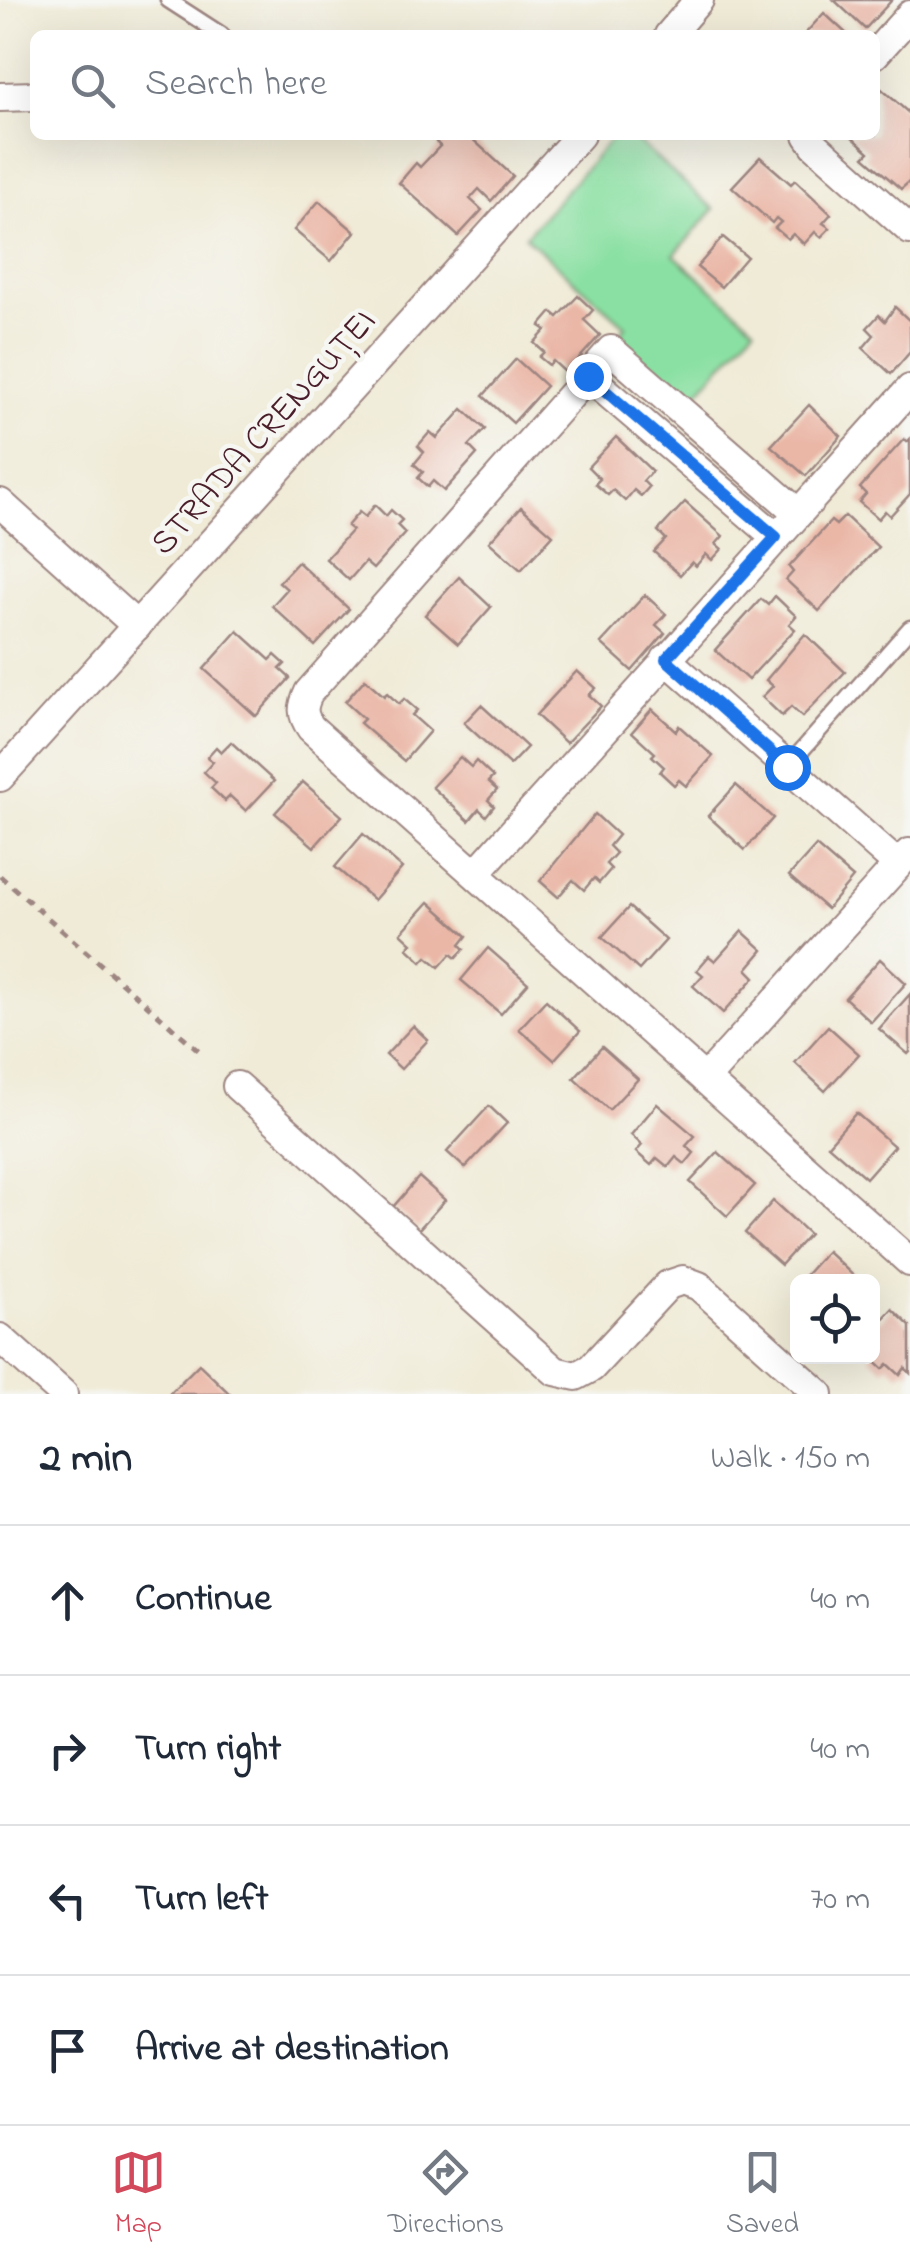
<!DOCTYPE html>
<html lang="en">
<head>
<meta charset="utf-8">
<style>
	body { margin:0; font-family:"Indie Flower",sans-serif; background:#f2f2f3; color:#1f2937 }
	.controls { position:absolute; right:30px; bottom:30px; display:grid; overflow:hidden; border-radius:15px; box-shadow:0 10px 40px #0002 }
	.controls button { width:90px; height:90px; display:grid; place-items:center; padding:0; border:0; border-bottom:2px solid #e0e1e3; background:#fff; color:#1f2937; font:50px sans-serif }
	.stop { position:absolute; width:30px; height:30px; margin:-22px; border:8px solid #1a73e8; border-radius:50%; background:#fff }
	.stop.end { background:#1a73e8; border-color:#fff; box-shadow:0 2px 10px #0008 }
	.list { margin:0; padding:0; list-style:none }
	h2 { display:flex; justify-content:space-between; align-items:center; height:130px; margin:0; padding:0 40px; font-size:42px }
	h2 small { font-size:32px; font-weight:400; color:#747a83 }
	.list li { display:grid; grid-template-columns:65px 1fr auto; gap:30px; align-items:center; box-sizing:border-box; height:150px; padding:0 40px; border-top:2px solid #e0e1e3 }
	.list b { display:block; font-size:38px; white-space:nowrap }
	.list em { font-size:32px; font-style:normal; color:#747a83 }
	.icon { flex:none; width:55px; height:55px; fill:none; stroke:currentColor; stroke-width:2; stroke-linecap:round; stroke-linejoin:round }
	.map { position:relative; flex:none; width:910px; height:1394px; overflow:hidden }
	.search { position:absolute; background:#fff; box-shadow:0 10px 40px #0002; left:30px; right:30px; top:30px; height:110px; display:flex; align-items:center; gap:25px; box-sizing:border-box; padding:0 35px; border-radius:15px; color:#747a83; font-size:38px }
	.sheet { height:730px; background:#fff }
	nav { display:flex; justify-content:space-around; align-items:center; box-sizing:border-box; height:140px; border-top:2px solid #e0e1e3; background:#fff; font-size:28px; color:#747a83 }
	nav a { display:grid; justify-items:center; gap:5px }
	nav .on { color:#d1495b }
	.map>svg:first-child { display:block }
	.green { fill:#8ae0a3; stroke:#6a8067; stroke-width:2.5 }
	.building { fill:#eab6a6 }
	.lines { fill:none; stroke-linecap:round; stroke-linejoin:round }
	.lane-casing { stroke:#9d8581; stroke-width:19 }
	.street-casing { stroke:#9d8581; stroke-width:32 }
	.path { stroke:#9d8581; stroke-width:5; stroke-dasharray:8 8; stroke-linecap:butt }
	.lane { stroke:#fff; stroke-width:14 }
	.street { stroke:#fff; stroke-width:28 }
	.route { stroke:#1a73e8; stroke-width:12 }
	.labels { text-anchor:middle; stroke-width:9; stroke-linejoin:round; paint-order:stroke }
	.street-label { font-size:35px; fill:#4a1f2b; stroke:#f6f6f2 }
</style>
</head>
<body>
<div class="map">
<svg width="910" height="1394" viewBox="0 0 910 1394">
	<rect width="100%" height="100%" fill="#f6f6f2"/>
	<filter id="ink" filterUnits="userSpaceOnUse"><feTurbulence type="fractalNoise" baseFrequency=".01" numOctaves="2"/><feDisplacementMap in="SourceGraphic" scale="20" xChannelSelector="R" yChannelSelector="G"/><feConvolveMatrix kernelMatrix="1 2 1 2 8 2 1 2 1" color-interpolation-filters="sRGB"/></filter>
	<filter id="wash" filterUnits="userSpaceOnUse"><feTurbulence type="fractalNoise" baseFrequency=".0048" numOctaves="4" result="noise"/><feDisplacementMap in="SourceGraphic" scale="40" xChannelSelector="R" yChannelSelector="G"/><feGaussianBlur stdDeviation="2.25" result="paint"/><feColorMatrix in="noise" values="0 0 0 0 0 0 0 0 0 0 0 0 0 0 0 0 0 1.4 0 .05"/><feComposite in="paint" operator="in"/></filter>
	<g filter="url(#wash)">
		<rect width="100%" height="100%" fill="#f0ebd7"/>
		<path class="green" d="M615,135h15l84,74 -40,46 81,72 -70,80 -73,-65 14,-16 -101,-89z"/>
		<g id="blocks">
			<g class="building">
				<path d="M834,0h58l-27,29z"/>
				<path d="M824,13l24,22h-44z"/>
				<path d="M877,85l33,29v67l-9,8 -37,-32 5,-5 -19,-17h25z"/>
				<path d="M443,135h25l45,41 -22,25 -12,-12 -9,10 12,11 -24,26 -59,-53 17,-20 4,4 20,-21 -4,-4z"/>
				<path d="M760,157l31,27 4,-4 36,34 -8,9 7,5 -9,9 -6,-5 -11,12 -11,-10 -5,5 -13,-11 6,-6 -5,-4 -4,5 -40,-36z"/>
				<path d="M319,201l36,31 -24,29 -37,-31z"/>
				<path d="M723,237l24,20 -26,30 -24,-20z"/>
				<path d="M578,296l15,14 -9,10 16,15 -34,38 -13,-12 -4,4 -10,-8 5,-5 -10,-9 12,-13 -6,-4 12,-14 6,5z"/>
				<path d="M895,307l15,14v31l-19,22 -28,-26 11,-13 -7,-7 12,-13 6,6z"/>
				<path d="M516,359l30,27 -33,37 -30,-27z"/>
				<path d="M809,405l32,31 -35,40 -35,-30z"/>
				<path d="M463,409l22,20 -16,17 8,8 -33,37 -11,-10 -5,6 -10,-9 5,-6 -9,-8 10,-12 -6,-6 12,-14 7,6z"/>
				<path d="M616,437l36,34 -9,10 6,6 -8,9 -7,-6 -9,11 -12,-11 -5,5 -13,-11 5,-5 -12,-12z"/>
				<path d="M904,439l3,3 3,-3v55l-20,22 -5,-5 -7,8 -19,-17 7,-8 -6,-6z"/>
				<path d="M685,502l38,34 -7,8 6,5 -10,11 -6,-6 -10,12 -4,-4 -12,13 -26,-23 12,-13 -8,-8z"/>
				<path d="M375,505l11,11 5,-6 11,10 -5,5 8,8 -32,36 -8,-7 -16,18 -23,-21 26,-29 -5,-4 12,-14 6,5z"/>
				<path d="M521,507l32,28 -32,35 -32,-28z"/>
				<path d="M845,516l33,31 -59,64 -33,-31 7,-8 -4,-5 42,-46 5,4z"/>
				<path d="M298,562l51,47 -34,37 -43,-40 15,-17 -8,-7z"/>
				<path d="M459,577l32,30 -33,37 -33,-29z"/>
				<path d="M645,595l21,19 -10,11 9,8 -33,38 -31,-28z"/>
				<path d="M775,596l21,20 -7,8 6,5 -47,51 -33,-30 46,-51 7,6z"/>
				<path d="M238,631l32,29 5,-5 10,9 -5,5 10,9 -34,38 -52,-47z"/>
				<path d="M805,634l40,38 -43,45 -11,-10 -9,9 -20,-19 11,-11 -7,-6z"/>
				<path d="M577,671l19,17 -7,7 12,11 -35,37 -30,-28z"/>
				<path d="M365,679l19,17 3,-3 12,11 5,-5 13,11 -5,5 18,16 -26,30 -44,-38 4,-4 -19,-17z"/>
				<path d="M481,705l46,42 -17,18 -46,-42z"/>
				<path d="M652,709l24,22 3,-5 34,30 -27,30 -7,-6 -5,5 -14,-13 4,-5 -12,-11 3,-3 -23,-21z"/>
				<path d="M231,742l43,39 -28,30 -16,-15 -5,5 -14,-13 5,-5 -12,-11 9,-10 -6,-5 9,-10 5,5z"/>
				<path d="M460,757l11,10 5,-6 17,16 -5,5 9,8 -9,10 6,6 -8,10 -7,-7 -10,12 -37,-34z"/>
				<path d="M303,782l39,34 -28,31 -39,-34z"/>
				<path d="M736,785l37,33 -28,32 -37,-34z"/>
				<path d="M595,814l23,21 -9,11 7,7 -10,11 5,5 -12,14 -5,-5 -10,12 -11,-10 -15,17 -18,-16z"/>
				<path d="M363,834l39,34 -28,32 -39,-33z"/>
				<path d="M816,846l37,32 -26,31 -38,-33z"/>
				<path d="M429,902l38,34 -7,9 4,4 -8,9 -5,-4 -12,13 -12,-10 -5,5 -15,-14 5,-5 -11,-10z"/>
				<path d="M629,907l37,33 -27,30 -37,-33z"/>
				<path d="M742,931l21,19 -16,19 8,8 -32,36 -30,-27 10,-11 -6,-5 12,-14 6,5z"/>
				<path d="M488,948l40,35 -27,31 -40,-34z"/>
				<path d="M880,959l26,24 -35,39 -26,-24z"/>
				<path d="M910,994v58l-2,2 -29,-25z"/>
				<path d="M546,1000l34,31 -26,29 -35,-31z"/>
				<path d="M413,1026l15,14 -27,29 -15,-14z"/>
				<path d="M828,1026l31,28 -34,37 -30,-28z"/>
				<path d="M602,1047l36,32 -29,31 -35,-32z"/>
				<path d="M657,1104l38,32 -9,10 8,7 -9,11 -9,-7 -8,10 -11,-9 -6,7 -15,-13 6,-7 -11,-10z"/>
				<path d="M489,1106l18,17 -42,45 -18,-16z"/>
				<path d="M856,1113l38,33 -28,32 -38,-33z"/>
				<path d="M718,1152l37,33 -28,31 -37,-34z"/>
				<path d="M419,1177l26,23 -27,30 -25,-23z"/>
				<path d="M773,1201l36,33 -28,31 -36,-32z"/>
				<path d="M827,1251l33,31h-61z"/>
				<path d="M892,1309l18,17v47l-5,-5 -5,7 -12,-11 -5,5 -14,-13 6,-4 -3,-33 3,-3 5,6z"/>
				<path d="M199,1364l31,30h-61z"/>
			</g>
		</g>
	</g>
	<g filter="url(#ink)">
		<use href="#blocks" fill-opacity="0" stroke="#9d8581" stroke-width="2.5"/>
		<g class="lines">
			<defs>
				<g id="lane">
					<path d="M168,0l54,35"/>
					<path d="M787,767l123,-139"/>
				</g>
				<g id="street">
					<path d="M669,35l30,-35"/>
					<path d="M875,54l35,-39"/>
					<path d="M0,97l35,-1"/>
					<path d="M808,135l7,10 95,85"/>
					<path d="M588,376l188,161"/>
					<path d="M0,503l137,123"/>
					<path d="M798,513l-187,-163 -302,342c-7,15 -8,22 2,36l599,534"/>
					<path d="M666,659l232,206"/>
					<path d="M0,777l580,-642"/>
					<path d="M476,873l434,-484"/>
					<path d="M705,1079l204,-226"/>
					<path d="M237,1086l318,285 21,5 15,-8 77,-83 15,-5 16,6 120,108"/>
					<path d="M0,1338l63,56"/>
				</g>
			</defs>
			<use href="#lane" class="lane-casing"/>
			<use href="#street" class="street-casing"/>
			<path class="path" d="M0,876l204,179"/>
			<use href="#lane" class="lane"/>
			<use href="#street" class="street"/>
		</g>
	</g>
	<g class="lines" filter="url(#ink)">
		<path class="route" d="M588,376l188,161 -110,122 121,108"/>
	</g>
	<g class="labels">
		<g class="street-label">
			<text transform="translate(262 431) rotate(-48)" y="12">STRADA CRENGUȚEI</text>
		</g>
	</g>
</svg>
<div class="controls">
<button><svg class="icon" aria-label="locate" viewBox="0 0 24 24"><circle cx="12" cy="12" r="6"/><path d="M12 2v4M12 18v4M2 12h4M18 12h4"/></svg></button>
</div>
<div class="stop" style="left:787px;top:767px"></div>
<div class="stop end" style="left:588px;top:376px"></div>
<div class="search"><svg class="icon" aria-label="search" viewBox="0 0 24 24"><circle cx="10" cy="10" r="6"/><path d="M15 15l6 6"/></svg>Search here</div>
</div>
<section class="sheet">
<h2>2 min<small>Walk · 150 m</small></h2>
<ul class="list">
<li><svg class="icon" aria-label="ahead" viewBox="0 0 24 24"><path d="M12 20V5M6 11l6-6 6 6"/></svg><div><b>Continue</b></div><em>40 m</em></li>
<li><svg class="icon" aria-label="right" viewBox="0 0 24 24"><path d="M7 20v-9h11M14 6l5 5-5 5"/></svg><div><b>Turn right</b></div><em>40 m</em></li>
<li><svg class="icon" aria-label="left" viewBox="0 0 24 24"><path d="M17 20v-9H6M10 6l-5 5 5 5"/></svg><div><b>Turn left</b></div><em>70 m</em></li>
<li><svg class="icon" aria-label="arrive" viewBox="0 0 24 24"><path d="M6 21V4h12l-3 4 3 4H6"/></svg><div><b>Arrive at destination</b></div></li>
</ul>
</section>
<nav>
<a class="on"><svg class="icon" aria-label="map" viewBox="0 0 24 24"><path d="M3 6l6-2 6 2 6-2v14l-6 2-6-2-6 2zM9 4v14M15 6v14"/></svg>Map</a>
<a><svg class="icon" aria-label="directions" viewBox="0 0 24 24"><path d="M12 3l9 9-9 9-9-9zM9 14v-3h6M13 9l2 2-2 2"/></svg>Directions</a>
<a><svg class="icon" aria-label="saved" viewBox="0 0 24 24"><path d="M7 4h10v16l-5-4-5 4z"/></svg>Saved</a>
</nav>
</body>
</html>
